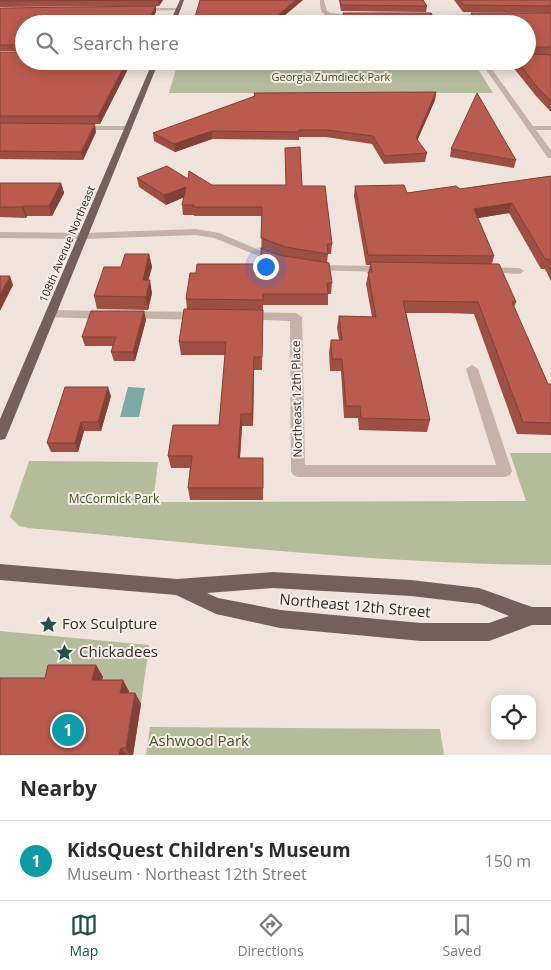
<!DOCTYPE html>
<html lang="en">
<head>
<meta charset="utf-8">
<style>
	body { margin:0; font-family:"Open Sans",sans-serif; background:#f7f7f7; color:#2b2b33 }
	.controls { position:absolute; right:15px; bottom:15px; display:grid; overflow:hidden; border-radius:10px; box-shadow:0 2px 12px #0003 }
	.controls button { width:45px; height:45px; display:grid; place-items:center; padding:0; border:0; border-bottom:1px solid #e1e1e2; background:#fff; color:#2b2b33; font:25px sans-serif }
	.you { position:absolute; left:265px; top:266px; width:18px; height:18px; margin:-12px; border:4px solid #fff; border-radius:50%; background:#1a73e8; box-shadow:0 0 0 8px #1a73e833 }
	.badge { display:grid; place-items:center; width:32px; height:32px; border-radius:50%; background:#22504d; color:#fff; font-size:16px; font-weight:700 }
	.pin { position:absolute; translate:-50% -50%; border:2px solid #fff; box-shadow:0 1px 5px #0006 }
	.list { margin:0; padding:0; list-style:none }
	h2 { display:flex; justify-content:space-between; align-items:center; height:65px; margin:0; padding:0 20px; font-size:21px }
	h2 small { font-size:16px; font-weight:400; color:#7c7c81 }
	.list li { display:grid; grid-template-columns:32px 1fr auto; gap:15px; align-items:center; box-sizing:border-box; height:80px; padding:0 20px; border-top:1px solid #e1e1e2 }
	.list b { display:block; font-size:19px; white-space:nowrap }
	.list p { margin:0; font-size:16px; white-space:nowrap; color:#7c7c81 }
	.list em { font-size:16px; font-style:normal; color:#7c7c81 }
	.icon { flex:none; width:28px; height:28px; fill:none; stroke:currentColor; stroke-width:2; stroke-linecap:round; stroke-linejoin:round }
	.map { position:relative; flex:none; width:551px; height:755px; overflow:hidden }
	.search { position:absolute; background:#fff; box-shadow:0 2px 12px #0003; left:15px; right:15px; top:15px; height:55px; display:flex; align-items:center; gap:12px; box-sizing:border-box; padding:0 18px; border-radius:28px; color:#7c7c81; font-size:19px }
	.sheet { height:145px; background:#fff }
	nav { display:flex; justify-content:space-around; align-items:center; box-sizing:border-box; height:70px; border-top:1px solid #e1e1e2; background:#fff; font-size:14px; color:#7c7c81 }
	nav a { display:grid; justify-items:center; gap:2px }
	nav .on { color:#22504d }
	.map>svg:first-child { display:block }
	.green { fill:#b5bc9d }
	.water { fill:#7da9a5 }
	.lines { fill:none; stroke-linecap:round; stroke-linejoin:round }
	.minor { fill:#c5b2a8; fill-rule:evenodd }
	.major { fill:#74605a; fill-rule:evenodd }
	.wall { fill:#9f4e44 }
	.shaded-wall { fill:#824037 }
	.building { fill:#b95b4f; stroke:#824037 }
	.labels { text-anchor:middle; stroke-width:4; stroke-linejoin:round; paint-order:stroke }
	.far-park-label { font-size:11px; fill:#474f2e; stroke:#f7eee7 }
	.far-street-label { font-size:11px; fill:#332a28; stroke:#f7eee7 }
	.street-label { font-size:12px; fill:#332a28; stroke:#f7eee7 }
	.park-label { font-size:12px; fill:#474f2e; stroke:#f7eee7 }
	.near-street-label { font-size:15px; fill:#332a28; stroke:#f7eee7 }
	.near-poi-label { font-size:15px; fill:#332a28; stroke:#f7eee7; text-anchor:start }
	.near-park-label { font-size:15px; fill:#474f2e; stroke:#f7eee7 }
</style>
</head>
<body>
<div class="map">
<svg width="551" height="755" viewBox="0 0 551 755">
	<rect width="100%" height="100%" fill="#efe3db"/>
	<g class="green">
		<path d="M282,61h191l20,32h-324l9,-31z"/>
		<path d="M510,453h41v112c-175,-1 -349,-22 -523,-37l-9,-2 -9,-9 19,-56 129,1 -5,40 373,-1z"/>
		<path d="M0,631l149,14 -8,59h-14l-27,-13 3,-14 -103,13z"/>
		<path d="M150,727l290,2 4,26h-298z"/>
	</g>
	<path class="water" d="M128,387l17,1 -6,29h-19z"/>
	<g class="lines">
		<g class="minor">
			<path d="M320,0h4l3,11 3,2 32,3c-9,4 -33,5 -40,-4 -2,-3 -2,-8 -2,-12z"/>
			<path d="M140,8h38l3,2 -43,1z"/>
			<path d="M486,14l2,3 -72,1 -3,-2z"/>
			<path d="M480,61h6l47,65h18v4h-15l15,20v8h-3z"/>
			<path d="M77,126h52l4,2 -4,2h-52z"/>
			<path d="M196,229l23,4 61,26 -5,3 -4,-1 -57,-23 -18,-3 -113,4 -83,-1v-6l83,1z"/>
			<path d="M314,265l70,1 5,3 -5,3 -74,-2 -1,-2 1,-2z"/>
			<path d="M486,267l33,1 5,3 -5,3 -37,-2 -1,-2 1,-2z"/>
			<path d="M51,310l55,1 6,4 -6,4 -59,-2 -2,-3 2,-3z"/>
			<path d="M129,311l70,1 6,4 -6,4 -74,-2 -2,-3z"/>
			<path d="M246,312l50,1 6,4 3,148h191l-30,-96 6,-4 6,4 34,102 -2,4 -5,2h-207l-5,-2 -2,-4 -1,-150 -48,-2 -2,-3 2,-3z"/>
		</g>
		<g class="major">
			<path d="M180,0h4l-9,24h-6z"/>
			<path d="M153,61h6l-152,374 -2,4 -5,1v-21z"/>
			<path d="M0,564l177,15 96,-7 138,8 68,8 53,19h19v18h-19l-43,16h-68l-141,-13 -64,-14 -40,-19 -176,-15zM273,588l138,8 68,8 30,12 -20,7h-68l-141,-13 -62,-12 -11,-5z"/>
		</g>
	</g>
	<g class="wall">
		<path d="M0,0h163l-4,6 -159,1z"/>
		<path d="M339,0h84l4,6 -1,6 -85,-1z"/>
		<path d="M454,0h97v13l-88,-1z"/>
		<path d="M0,8l156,4 -132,49h108l-32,63h-19l15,8 -13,28 -83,-1v-107h22v-1h-22z"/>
		<path d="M343,13l92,7v4h-91l-1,-5z"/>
		<path d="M471,13h80v99l-15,-16 -28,-35h19v-37h-54l-4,-4z"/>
		<path d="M436,92l-1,8 -18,40 10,13 -2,9 -41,2 -12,-20 -46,-7h-27v3l-87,-1 -37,13 -21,-11 -1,-8 101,-36v-4z"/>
		<path d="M451,149l65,11 -2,8 -64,-11z"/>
		<path d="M551,176v105l-6,-12h-4l-32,-56 -31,5 16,38 -2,8 24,38 -2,5 34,77h3v51l-34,-1 -43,-120 -28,-1h-40l24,107 -3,12 -68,-2 -1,-12h-14l-3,-47h-11l-1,-19 2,-12h8l-2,-12 2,-12 33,1 -6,-33 4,-19h-4l-12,-69 1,-10 52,7 53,-4z"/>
		<path d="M137,178l51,1 24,6 90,1 30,58 -1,10h-3l-1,9 5,20 -1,11h-3v11h-65l-1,65h-8l-1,56h-11l-2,32 23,12v30h-73l-2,-12 2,-20h-19l-3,-12 51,-31 6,-70h-44l-2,-13 8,-33 -1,-10 10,-26 65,-9 1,-48h-68v-1h-11l-1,-10 2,-8 -18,8 -27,-18z"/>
		<path d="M0,183h61l3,10 -12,23h-25l-1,2 -26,-1z"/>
		<path d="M149,254l3,13 -4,13 4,13 -4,17 -51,-1 -3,-13 27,-29z"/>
		<path d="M144,311l2,9 -11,41h-21l-3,-9 2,-6h-28l-3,-9z"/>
		<path d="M111,396l-10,35h-17l-6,21h-27l-4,-9z"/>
		<path d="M96,665l7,12 -1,3 27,11v2h6l6,11 -8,51h-133l45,-77z"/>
	</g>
	<g class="shaded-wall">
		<path d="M158,0h5l-4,6z"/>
		<path d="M296,0h7l-26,22v-6z"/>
		<path d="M156,6v6l-6,12h-4z"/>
		<path d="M127,61h5l-32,63 -2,-8z"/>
		<path d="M436,92l-1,8 -20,46 1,-8z"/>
		<path d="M95,124l1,8 -13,28 -2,-8z"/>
		<path d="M212,131v8l-37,13 -1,-8z"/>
		<path d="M61,183l3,10 -12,23 -3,-10z"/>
		<path d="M186,187l1,9 -21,9 -2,-10z"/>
		<path d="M512,203l-3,10 -37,6 2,-10z"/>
		<path d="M23,206l4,10 -1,2 -4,-11z"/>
		<path d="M149,254l3,13 -7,26 -2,-13z"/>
		<path d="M10,276l3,9 -13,26v-16z"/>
		<path d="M150,280l2,13 -4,17 -2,-13z"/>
		<path d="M144,311l2,9 -11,41 -2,-9z"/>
		<path d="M254,357v13l-1,56 -1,-12z"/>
		<path d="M108,387l3,9 -10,35 -3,-9z"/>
		<path d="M241,414l1,12 -3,44 -1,-12z"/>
		<path d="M81,422l3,9 -6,21 -3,-9z"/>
		<path d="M96,665l7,12 -3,14 -8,-11z"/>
		<path d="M123,680l6,11 -2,13 -7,-11z"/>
		<path d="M135,693l6,11 -8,51h-3l-4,-7z"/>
		<path d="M121,748l5,7h-7z"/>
	</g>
	<g class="building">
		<path d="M0,0h159l-159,1z"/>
		<path d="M200,0h96l-19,16h20l1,8h-105z"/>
		<path d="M340,0h83l4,6 -85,-1z"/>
		<path d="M460,0h91v6l-87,-1z"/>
		<path d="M156,6l-10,18h-122v22l-2,-1h-22v-37z"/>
		<path d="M343,13h88l4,7 -40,1 1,1 -51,-1z"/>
		<path d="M471,13h80v34h-22l-2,1v-24h-47z"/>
		<path d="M24,47v14h103l-29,55h-98v-64h22z"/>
		<path d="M527,48l2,6 22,1v46l-13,-13 -21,-27h10z"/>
		<path d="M436,92l-20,46 11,15 -42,3 -12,-20 -46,-6h-28v2l-87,-1 -38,13 -21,-11 102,-37 -1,-3z"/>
		<path d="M477,93l39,67 -65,-11z"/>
		<path d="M0,123l95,1 -14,28 -81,-1z"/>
		<path d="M300,147l2,39h23l7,58h-5l1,10 -42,-7 -25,-9 1,-31h-69l1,-2h-12l4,-18 -22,8 -27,-17 30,-12 21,13 1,-8 23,14h74l-1,-37z"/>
		<path d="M551,176v87l-2,-4h-4l-33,-56 -38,6 20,47 -126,-1 -13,-69 49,-1 3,8 49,-7 4,3z"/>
		<path d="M0,183h61l-12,23h-26l-1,1h-22z"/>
		<path d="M261,248l18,7 50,8 3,20h-5l1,11h-65v6l-77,-1 4,-26h6l1,-9h64z"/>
		<path d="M125,254h24l-6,26h7l-4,17 -52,-1 10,-29h17z"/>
		<path d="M370,262l129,2 17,38h-4l36,82h3v39l-28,-1 -45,-120 -75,-1 27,119 -69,-2 -1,-12h-14l-4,-47h-10l-1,-19h11l-3,-24 37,1 -8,-45h4z"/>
		<path d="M0,276h10l-10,19z"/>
		<path d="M184,309l79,1 -1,47h-8l-2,57h-11l-3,44h25v30h-75l4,-32h-24l5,-31h46l7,-83h-47z"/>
		<path d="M91,311h53l-11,41h-22l5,-15h-34z"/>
		<path d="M65,387h43l-10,35h-17l-6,21h-28z"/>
		<path d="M48,665h48l-4,15h31l-3,13h15l-9,55h-5l-2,7h-119v-77h45z"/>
	</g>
	<defs>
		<symbol id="sight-bare" viewBox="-9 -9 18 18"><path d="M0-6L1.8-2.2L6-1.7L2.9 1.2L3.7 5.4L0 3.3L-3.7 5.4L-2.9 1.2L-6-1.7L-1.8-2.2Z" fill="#22504d" stroke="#f7eee7" stroke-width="2.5" paint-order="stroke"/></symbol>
	</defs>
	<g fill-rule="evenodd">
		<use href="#sight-bare" x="36" y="612" width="25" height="25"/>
		<use href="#sight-bare" x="52" y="640" width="25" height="25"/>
	</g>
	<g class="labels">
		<g class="far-park-label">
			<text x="331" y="81">Georgia Zumdieck Park</text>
		</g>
		<g class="far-street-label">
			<text transform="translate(67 244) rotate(-67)" y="4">108th Avenue Northeast</text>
		</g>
		<g class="street-label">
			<text transform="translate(297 399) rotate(-91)" y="4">Northeast 12th Place</text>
		</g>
		<g class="park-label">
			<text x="114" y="503">McCormick Park</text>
		</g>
		<g class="near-street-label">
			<text transform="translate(355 606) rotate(5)" y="5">Northeast 12th Street</text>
		</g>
		<g class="near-poi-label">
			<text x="62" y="629">Fox Sculpture</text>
			<text x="79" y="657">Chickadees</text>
		</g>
		<g class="near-park-label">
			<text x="199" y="746">Ashwood Park</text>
		</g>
	</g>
</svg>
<div class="controls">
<button><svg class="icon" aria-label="locate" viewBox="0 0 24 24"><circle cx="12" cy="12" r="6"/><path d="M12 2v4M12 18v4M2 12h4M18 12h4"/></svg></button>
</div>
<div class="you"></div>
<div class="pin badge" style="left:68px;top:730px;background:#0f9aa8">1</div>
<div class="search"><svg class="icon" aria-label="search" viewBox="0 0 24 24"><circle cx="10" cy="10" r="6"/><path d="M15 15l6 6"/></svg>Search here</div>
</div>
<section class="sheet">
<h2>Nearby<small></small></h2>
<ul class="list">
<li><span class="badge" style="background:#0f9aa8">1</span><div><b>KidsQuest Children's Museum</b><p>Museum · Northeast 12th Street</p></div><em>150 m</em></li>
</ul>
</section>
<nav>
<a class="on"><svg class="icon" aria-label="map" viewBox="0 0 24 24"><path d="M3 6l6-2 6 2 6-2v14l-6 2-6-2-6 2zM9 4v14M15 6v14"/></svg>Map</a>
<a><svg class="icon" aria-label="directions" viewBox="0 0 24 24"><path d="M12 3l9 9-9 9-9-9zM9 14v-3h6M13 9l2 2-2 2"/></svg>Directions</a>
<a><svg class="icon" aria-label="saved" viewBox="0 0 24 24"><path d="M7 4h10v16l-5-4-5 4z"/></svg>Saved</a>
</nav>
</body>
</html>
